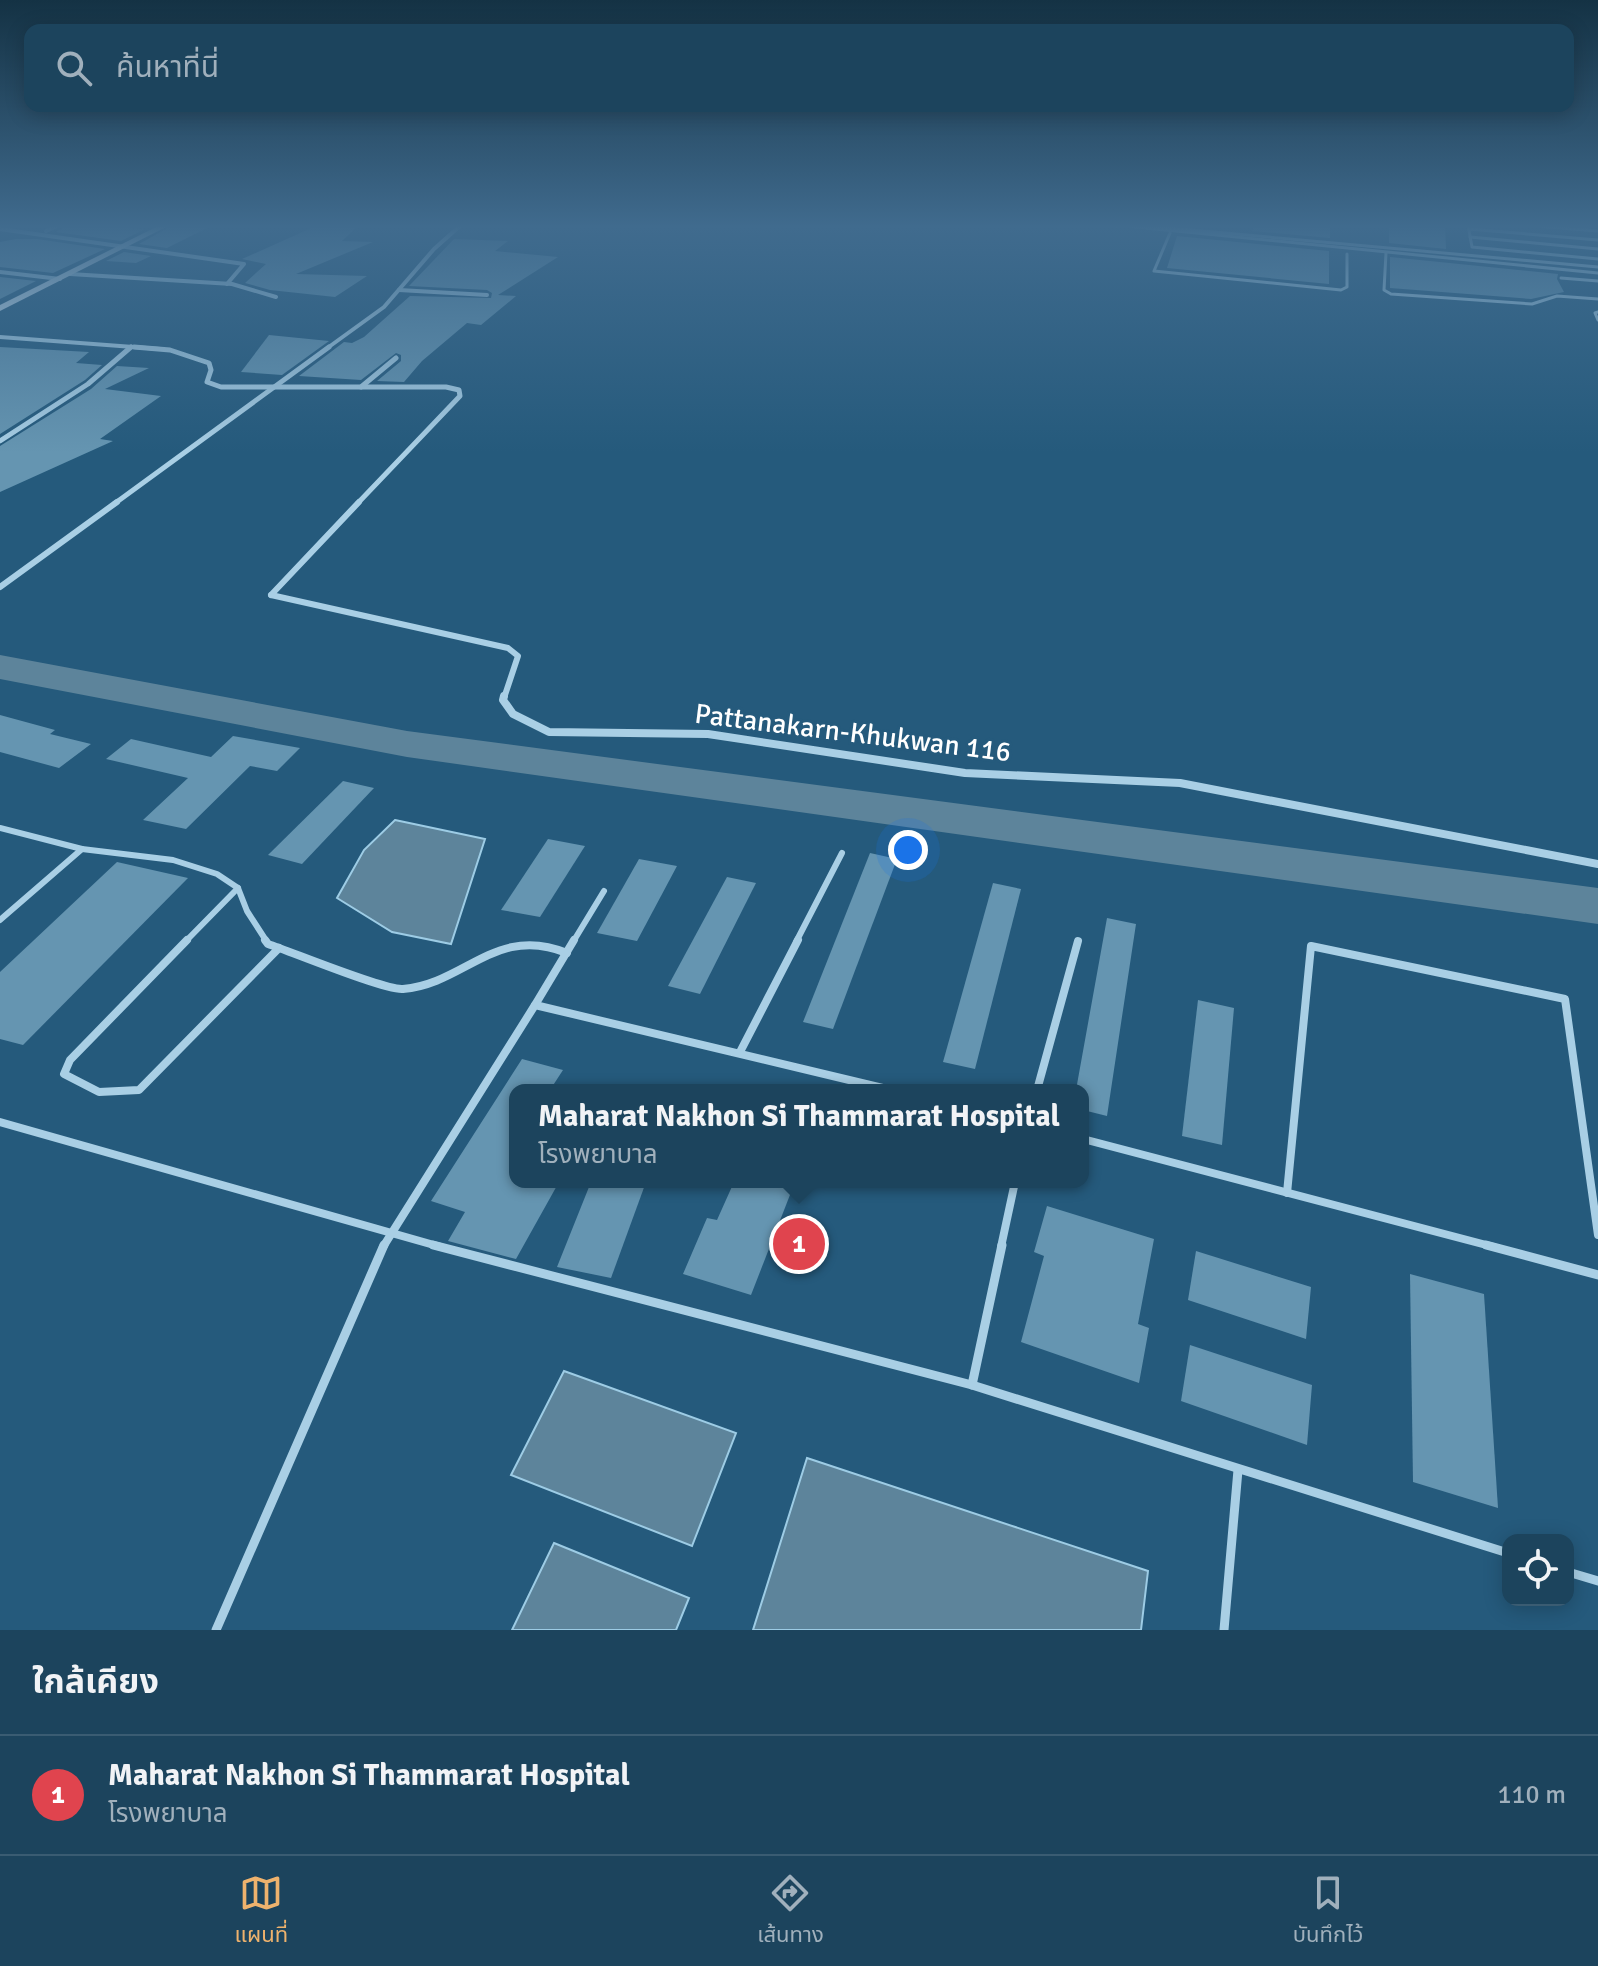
<!DOCTYPE html>
<html lang="th">
<head>
<meta charset="utf-8">
<style>
	body { margin:0; font-family:Signika,"Noto Sans Thai",sans-serif; background:#294e66; color:#f1f3f6 }
	.controls { position:absolute; right:24px; bottom:24px; display:grid; overflow:hidden; border-radius:16px; box-shadow:0 4px 20px #0003 }
	.controls button { width:72px; height:72px; display:grid; place-items:center; padding:0; border:0; border-bottom:2px solid #3a5c72; background:#1c445d; color:#f1f3f6; font:40px sans-serif }
	.you { position:absolute; left:908px; top:850px; width:28px; height:28px; margin:-20px; border:6px solid #fff; border-radius:50%; background:#1a73e8; box-shadow:0 0 0 12px #1a73e833 }
	.badge { display:grid; place-items:center; width:52px; height:52px; border-radius:50%; background:#eeb26d; color:#fff; font-size:26px; font-weight:700 }
	.pin { position:absolute; translate:-50% -50%; border:4px solid #fff; box-shadow:0 2px 8px #0006 }
	.popup { position:absolute; left:509px; top:1084px; width:580px; height:104px; box-sizing:border-box; display:grid; place-content:center; border-radius:16px; background:#1c445d; filter:drop-shadow(0 2px 6px #0005); font-size:26px; white-space:nowrap; color:#a0b0bc }
	.popup b { font-size:30px; color:#f1f3f6 }
	.popup::after { content:''; position:absolute; left:50%; top:100%; margin-left:-16px; border:16px solid transparent; border-top-color:#1c445d }
	.list { margin:0; padding:0; list-style:none }
	h2 { display:flex; justify-content:space-between; align-items:center; height:104px; margin:0; padding:0 32px; font-size:34px }
	h2 small { font-size:26px; font-weight:400; color:#a0b0bc }
	.list li { display:grid; grid-template-columns:52px 1fr auto; gap:24px; align-items:center; box-sizing:border-box; height:120px; padding:0 32px; border-top:2px solid #3a5c72 }
	.list b { display:block; font-size:30px; white-space:nowrap }
	.list p { margin:0; font-size:26px; white-space:nowrap; color:#a0b0bc }
	.list em { font-size:26px; font-style:normal; color:#a0b0bc }
	.icon { flex:none; width:44px; height:44px; fill:none; stroke:currentColor; stroke-width:2; stroke-linecap:round; stroke-linejoin:round }
	.map { position:relative; flex:none; width:1598px; height:1630px; overflow:hidden }
	.search { position:absolute; background:#1c445d; box-shadow:0 4px 20px #0003; left:24px; right:24px; top:24px; height:88px; display:flex; align-items:center; gap:20px; box-sizing:border-box; padding:0 28px; border-radius:16px; color:#a0b0bc; font-size:30px }
	.sheet { height:224px; background:#1c445d }
	nav { display:flex; justify-content:space-around; align-items:center; box-sizing:border-box; height:112px; border-top:2px solid #3a5c72; background:#1c445d; font-size:22px; color:#a0b0bc }
	nav a { display:grid; justify-items:center; gap:4px }
	nav .on { color:#eeb26d }
	.map>svg:first-child { display:block }
	.water { fill:#5d849b; stroke:#9dcce5; stroke-width:2 }
	.lines { fill:none; stroke-linecap:round; stroke-linejoin:round }
	.river { fill:#5d849b; fill-rule:evenodd }
	.building { fill:#6595b1 }
	.service-far3 { stroke:#a9cfe5; stroke-width:3 }
	.service-far2 { stroke:#a9cfe5; stroke-width:6 }
	.service-far1 { stroke:#a9cfe5; stroke-width:8 }
	.service { stroke:#a9cfe5; stroke-width:9 }
	.minor-far3 { stroke:#a9cfe5; stroke-width:4 }
	.minor-far2 { stroke:#a9cfe5; stroke-width:5 }
	.minor-far1 { stroke:#a9cfe5; stroke-width:6 }
	.minor { stroke:#a9cfe5; stroke-width:8 }
	.secondary { fill:#d2e7f5; fill-rule:evenodd }
	.labels { text-anchor:middle; stroke-width:6; stroke-linejoin:round; paint-order:stroke }
	.street-label { font-size:28px; fill:#fff; stroke:#255a7c }
</style>
</head>
<body>
<div class="map">
<svg width="1598" height="1630" viewBox="0 0 1598 1630">
	<rect width="100%" height="100%" fill="#255a7c"/>
	<g class="water">
		<path d="M395,820l90,19 -34,105 -59,-12 -55,-34 27,-48z"/>
		<path d="M564,1371l172,62 -44,113 -181,-71z"/>
		<path d="M807,1458l341,113 -7,59h-388z"/>
		<path d="M554,1543l135,55 -13,32h-164z"/>
	</g>
	<g class="lines">
		<path class="river" d="M0,655l407,76 1191,157v36l-1191,-167 -407,-78z"/>
	</g>
	<g class="building">
		<path d="M67,225l78,4 -24,12 -65,-9z"/>
		<path d="M173,225h40l-46,23 -28,-4z"/>
		<path d="M318,225h41l-17,16 31,1 -77,32 71,2 -32,21 -65,-7 -25,-7 21,-19 -24,-5z"/>
		<path d="M1254,225h76v13l-78,-7z"/>
		<path d="M1389,225h56l1,24 -57,-6z"/>
		<path d="M1177,236l152,15v33l-162,-16z"/>
		<path d="M16,239h21l68,10 -52,24 -53,-6v-25z"/>
		<path d="M454,239l54,2 -13,10 63,6 -60,38 18,1 -35,29 -14,-2 -45,38 -18,21 -27,-1 24,-20v-6l-5,-2 -35,27 -62,-4 45,-34 8,1 12,-6 46,-41 81,2 1,-5 -5,-3 -78,-4z"/>
		<path d="M124,252l27,4 -15,7 -30,-2z"/>
		<path d="M1390,257l168,17 -1,5 7,13 -33,7 -141,-11z"/>
		<path d="M0,277l36,4 -36,18z"/>
		<path d="M269,335l60,6 -47,34 -41,-3z"/>
		<path d="M0,347l89,5 -13,11 26,2 -17,15 -85,54z"/>
		<path d="M117,366l32,2 -44,21 56,7 -61,43 13,2 -113,51v-46l91,-57z"/>
		<path d="M0,715l55,15 -5,4 41,10 -32,24 -59,-16z"/>
		<path d="M233,736l67,12 -23,23 -27,-5 -64,63 -43,-9 45,-42 -82,-19 25,-20 80,18z"/>
		<path d="M343,781l31,7 -72,76 -34,-9z"/>
		<path d="M548,839l37,7 -45,71 -39,-7z"/>
		<path d="M870,853l27,6 -64,170 -30,-7z"/>
		<path d="M639,859l38,7 -40,75 -40,-8z"/>
		<path d="M117,862l71,16 -165,167 -23,-6v-67z"/>
		<path d="M727,877l29,6 -56,111 -32,-8z"/>
		<path d="M993,883l28,6 -46,180 -32,-7z"/>
		<path d="M1107,918l29,6 -29,192 -24,-6v-20h-7z"/>
		<path d="M1198,1000l36,8 -12,137 -40,-9z"/>
		<path d="M522,1059l41,11 -13,20h-35v92h44l-43,77 -68,-18 17,-29 -34,-11z"/>
		<path d="M591,1182h55l-35,96 -54,-11z"/>
		<path d="M734,1182h61l-44,113 -68,-21 24,-56 10,2z"/>
		<path d="M1047,1206l107,33 -16,85 11,4 -10,55 -118,-41 23,-86 -10,-4z"/>
		<path d="M1196,1251l115,36 -5,52 -118,-39z"/>
		<path d="M1410,1274l74,20 14,214 -85,-26z"/>
		<path d="M1190,1345l122,40 -5,60 -126,-44z"/>
	</g>
	<g class="lines">
		<g class="service-far3">
			<path d="M1116,225l482,48"/>
			<path d="M1136,225l462,42"/>
			<path d="M1468,225l4,22 126,12"/>
			<path d="M1524,225l74,6"/>
			<path d="M1469,229l129,11"/>
			<path d="M1170,233l-16,38 187,19 6,-3v-33"/>
			<path d="M1470,237l128,12"/>
			<path d="M1386,253l-2,37 7,4 141,10 25,-8 41,3"/>
			<path d="M1561,278l37,3"/>
			<path d="M1598,312l-3,1 3,7"/>
		</g>
		<g class="service-far2">
			<path d="M0,828l82,21 -82,71"/>
			<path d="M82,849l91,11 44,14 21,14 9,23 20,31"/>
			<path d="M185,942l53,-54"/>
			<path d="M573,942l31,-51"/>
			<path d="M796,942l46,-89"/>
		</g>
		<g class="service-far1">
			<path d="M187,940l-117,120 -6,14 35,18 40,-2 140,-142"/>
			<path d="M265,940l3,4c24,8 118,47 135,45 62,-5 93,-65 164,-36"/>
			<path d="M535,1005l39,-65"/>
			<path d="M740,1052l58,-112"/>
			<path d="M1037,1090l41,-149"/>
			<path d="M0,1122l441,125"/>
			<path d="M1083,1139l411,108"/>
			<path d="M1287,1193l24,-247 254,53 33,236"/>
			<path d="M383,1247l152,-242 356,85"/>
			<path d="M1001,1247l14,-65"/>
		</g>
		<g class="service">
			<path d="M433,1245l539,140 536,168"/>
			<path d="M1486,1245l112,30"/>
			<path d="M972,1385l30,-140"/>
			<path d="M1568,1572l30,9"/>
			<path d="M216,1630l168,-385"/>
			<path d="M1224,1630l14,-160"/>
		</g>
		<g class="minor-far3">
			<path d="M1108,225l8,1"/>
			<path d="M0,229l244,35 -17,20"/>
			<path d="M46,231l13,-6"/>
			<path d="M0,272l60,7"/>
			<path d="M70,274l162,10 44,13"/>
			<path d="M399,290l88,5"/>
			<path d="M0,337l160,12"/>
			<path d="M128,349l3,-2"/>
			<path d="M326,349l58,-42 50,-58 27,-24"/>
		</g>
		<g class="minor-far2">
			<path d="M134,347l36,3 39,13 2,7 -4,12 14,5h140l35,-29"/>
			<path d="M0,441l88,-57 43,-37"/>
			<path d="M114,504l215,-157"/>
			<path d="M357,504l103,-108 -1,-6 -13,-3h-85"/>
		</g>
		<g class="minor-far1">
			<path d="M0,587l117,-85"/>
			<path d="M271,595l237,53 10,8 -14,42"/>
			<path d="M271,595l88,-93"/>
		</g>
		<path class="minor" d="M504,696l-1,4 10,14 36,18 159,2 257,39 215,10 418,81"/>
		<path class="secondary" d="M160,225h10l-170,86v-6z"/>
	</g>
	<linearGradient id="sky" x2="0" y2="1"><stop stop-color="#143244"/><stop offset="0.5" stop-color="#406b8e"/><stop offset="1" stop-color="#406b8e" stop-opacity="0"/></linearGradient>
	<rect width="1598" height="453" fill="url(#sky)"/>
	<g class="labels">
		<g class="street-label">
			<text transform="translate(853 732) rotate(7)" y="10">Pattanakarn-Khukwan 116</text>
		</g>
	</g>
</svg>
<div class="controls">
<button><svg class="icon" aria-label="locate" viewBox="0 0 24 24"><circle cx="12" cy="12" r="6"/><path d="M12 2v4M12 18v4M2 12h4M18 12h4"/></svg></button>
</div>
<div class="you"></div>
<div class="pin badge" style="left:799px;top:1244px;background:#e0444e">1</div>
<div class="popup"><b>Maharat Nakhon Si Thammarat Hospital</b>โรงพยาบาล</div>
<div class="search"><svg class="icon" aria-label="search" viewBox="0 0 24 24"><circle cx="10" cy="10" r="6"/><path d="M15 15l6 6"/></svg>ค้นหาที่นี่</div>
</div>
<section class="sheet">
<h2>ใกล้เคียง<small></small></h2>
<ul class="list">
<li><span class="badge" style="background:#e0444e">1</span><div><b>Maharat Nakhon Si Thammarat Hospital</b><p>โรงพยาบาล</p></div><em>110 m</em></li>
</ul>
</section>
<nav>
<a class="on"><svg class="icon" aria-label="map" viewBox="0 0 24 24"><path d="M3 6l6-2 6 2 6-2v14l-6 2-6-2-6 2zM9 4v14M15 6v14"/></svg>แผนที่</a>
<a><svg class="icon" aria-label="directions" viewBox="0 0 24 24"><path d="M12 3l9 9-9 9-9-9zM9 14v-3h6M13 9l2 2-2 2"/></svg>เส้นทาง</a>
<a><svg class="icon" aria-label="saved" viewBox="0 0 24 24"><path d="M7 4h10v16l-5-4-5 4z"/></svg>บันทึกไว้</a>
</nav>
</body>
</html>
